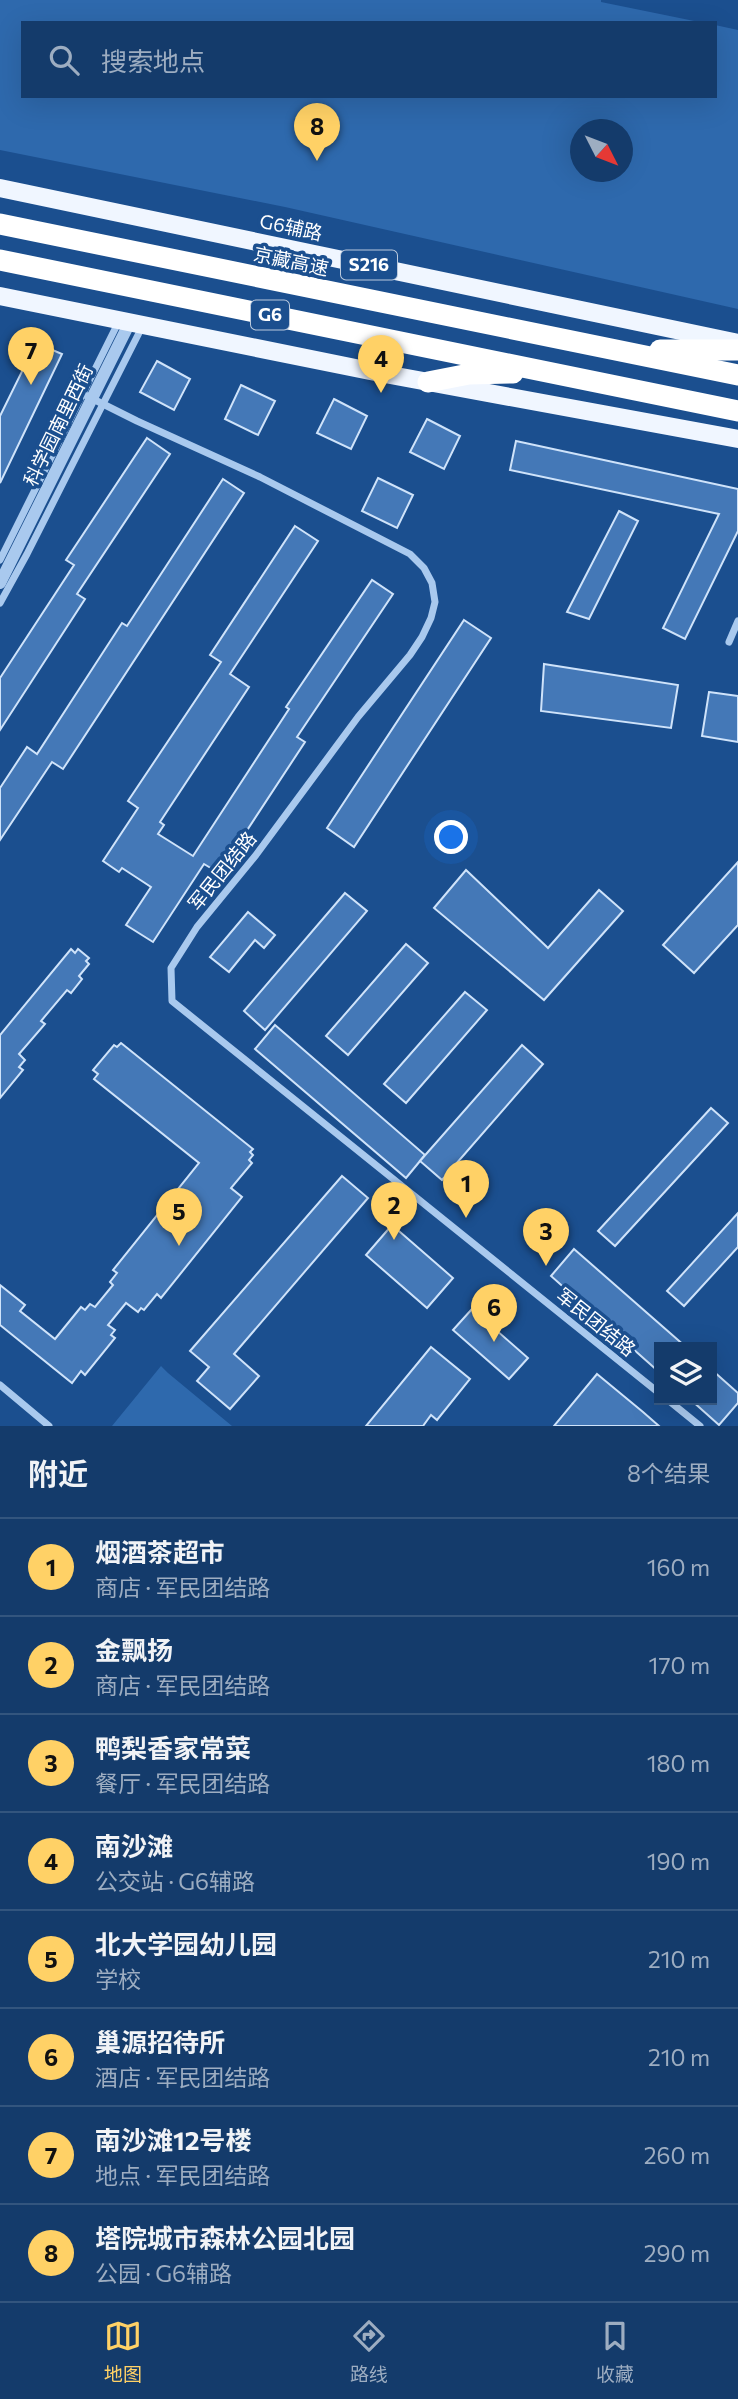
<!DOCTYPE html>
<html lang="zh">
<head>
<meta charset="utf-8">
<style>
	body { margin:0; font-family:Commissioner,"Noto Sans SC",sans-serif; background:#214673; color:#f1f3f6 }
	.controls { position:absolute; right:21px; bottom:21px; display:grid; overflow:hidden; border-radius:0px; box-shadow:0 7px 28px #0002 }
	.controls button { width:63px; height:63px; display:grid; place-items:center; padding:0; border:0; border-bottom:2px solid #33557e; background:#143b6b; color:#f1f3f6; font:35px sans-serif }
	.compass { position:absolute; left:570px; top:119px; width:63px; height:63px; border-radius:50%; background:#143b6b; box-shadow:0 7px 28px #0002; rotate:132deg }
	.you { position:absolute; left:452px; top:838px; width:24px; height:24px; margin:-18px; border:5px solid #fff; border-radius:50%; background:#1a73e8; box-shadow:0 0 0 10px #1a73e833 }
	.badge { display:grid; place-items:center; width:46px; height:46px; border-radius:50%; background:#ffd166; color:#111; font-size:23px; font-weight:700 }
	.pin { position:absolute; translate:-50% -58px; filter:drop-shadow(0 2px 4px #0008) }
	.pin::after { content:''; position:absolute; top:37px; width:24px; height:21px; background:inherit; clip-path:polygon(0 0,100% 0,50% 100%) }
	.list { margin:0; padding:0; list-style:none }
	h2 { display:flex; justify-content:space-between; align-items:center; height:91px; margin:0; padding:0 28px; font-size:30px }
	h2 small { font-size:23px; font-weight:400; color:#9dadc1 }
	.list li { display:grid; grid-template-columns:46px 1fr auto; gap:21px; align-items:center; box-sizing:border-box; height:98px; padding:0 28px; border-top:2px solid #33557e }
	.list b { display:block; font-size:26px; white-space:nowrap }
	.list p { margin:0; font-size:23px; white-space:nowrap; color:#9dadc1 }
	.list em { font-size:23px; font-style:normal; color:#9dadc1 }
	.icon { flex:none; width:38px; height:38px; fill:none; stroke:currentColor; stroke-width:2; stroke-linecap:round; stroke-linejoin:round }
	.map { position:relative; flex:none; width:738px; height:1426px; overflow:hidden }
	.search { position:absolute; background:#143b6b; box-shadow:0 7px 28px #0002; left:21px; right:21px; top:21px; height:77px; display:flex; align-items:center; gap:18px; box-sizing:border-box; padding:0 24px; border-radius:0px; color:#9dadc1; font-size:26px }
	.sheet { height:875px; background:#143b6b }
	nav { display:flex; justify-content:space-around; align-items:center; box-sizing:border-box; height:98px; border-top:2px solid #33557e; background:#143b6b; font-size:19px; color:#9dadc1 }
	nav a { display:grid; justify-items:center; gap:4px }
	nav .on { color:#ffd166 }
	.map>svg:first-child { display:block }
	.green { fill:#2e69ad; fill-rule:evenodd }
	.building { fill:#4478b7; stroke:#cfe3fa; stroke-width:2 }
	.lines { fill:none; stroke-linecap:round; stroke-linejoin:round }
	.minor { stroke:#a9c9ee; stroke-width:7 }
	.tertiary { stroke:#a9c9ee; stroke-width:12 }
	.primary { stroke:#f0f6ff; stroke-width:18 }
	.motorway { stroke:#fff; stroke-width:21 }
	.labels { text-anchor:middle; stroke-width:7; stroke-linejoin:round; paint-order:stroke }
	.shield { fill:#1b4f8f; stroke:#bbcadd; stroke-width:2 }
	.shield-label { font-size:18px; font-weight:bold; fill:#fff }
	.street-label { font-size:19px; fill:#fff; stroke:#1b4f8f }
</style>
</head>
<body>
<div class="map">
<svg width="738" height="1426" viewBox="0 0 738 1426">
	<rect width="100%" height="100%" fill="#1b4f8f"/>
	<g class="green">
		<path d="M0,0h601v2l103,21h-681v73h692v-71l23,5v279l-453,-102 -285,-57zM580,130h42v42h-42z"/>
		<path d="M161,1366l7,7 64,53h-120z"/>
	</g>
	<g class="building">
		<path d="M36,343l26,11 -62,129v-67z"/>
		<path d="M157,361l33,18 -16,31 -34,-18z"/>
		<path d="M241,385l34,16 -17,34 -33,-16z"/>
		<path d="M334,399l33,17 -16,33 -34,-16z"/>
		<path d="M427,419l33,17 -16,33 -34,-17z"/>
		<path d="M147,438l23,16 -93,140 8,5 -85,131v-52l74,-113 -8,-5z"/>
		<path d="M516,441l222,48v42l-53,108 -22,-11 56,-114 -209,-44z"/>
		<path d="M378,478l35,17 -16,33 -35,-17z"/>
		<path d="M223,479l21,14 -181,276 -11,-7 -52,78v-52l27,-41 10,7 85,-131 5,3z"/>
		<path d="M619,511l19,10 -49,98 -22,-7z"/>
		<path d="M295,526l23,15 -88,133 19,13 -89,135 4,3 -6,9 35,22 96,-147 -3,-2 86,-127 21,14 -96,143 8,5 -86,131 -15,-9 -51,78 -27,-17 25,-38 -29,-19 -3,4 -16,-11 35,-53 -10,-7 93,-139 -11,-7z"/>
		<path d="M464,620l27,18 -137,209 -27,-19z"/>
		<path d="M544,664l134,21 -7,43 -130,-17z"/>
		<path d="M709,692l29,4v46l-36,-6z"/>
		<path d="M738,862v63l-44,48 -31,-28z"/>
		<path d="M466,870l82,78 51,-58 24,21 -79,89 -110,-92z"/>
		<path d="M345,893l22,18 -102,119 -21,-19z"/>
		<path d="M248,912l27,23 -11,13 -9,-8 -26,32 -19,-15z"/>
		<path d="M406,944l22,19 -80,92 -22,-19z"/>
		<path d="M71,949l4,4 3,-4 11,9 -3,3 3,3 -10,12 3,3 -11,14 -4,-3 -26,31 4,3 -26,30 6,6 -6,7 4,3 -23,28v-63z"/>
		<path d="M465,992l22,18 -81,93 -22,-19z"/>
		<path d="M275,1025l150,130 -19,23 -151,-129z"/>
		<path d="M121,1043l132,106 -3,3 3,3 -4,5 3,3 -21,25 11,9 -81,101 -4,-4 -13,16 -3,-2 -3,4 -12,-9 -18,22 7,5 -4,5 4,3 -30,37 -4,-4 -9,12 -72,-58v-40l25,20 -5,6 35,28 26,-32 4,3 5,-6 5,3 18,-22 -3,-3 7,-9 -4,-3 86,-107 -105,-84 4,-5 -5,-4 21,-25 3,2z"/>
		<path d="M522,1045l21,19 -101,116 -22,-19z"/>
		<path d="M711,1108l17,15 -113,123 -17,-15z"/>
		<path d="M342,1176l26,22 -134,156 25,22 -29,33 -33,-28 12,-14 -19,-16z"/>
		<path d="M738,1213v34l-54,59 -17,-15z"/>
		<path d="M392,1225l61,53 -26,30 -61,-53z"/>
		<path d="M574,1249l112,98h-27v25l-108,-96z"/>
		<path d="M472,1309l56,49 -19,21 -56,-49z"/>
		<path d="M431,1347l39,32 -33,41 -6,-5 -8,11h-57z"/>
		<path d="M712,1370l26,23v10l-19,22 -28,-25h21z"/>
		<path d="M597,1374l46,38 16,14h-105z"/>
	</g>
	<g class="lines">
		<g class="minor">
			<path d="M83,394l54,27 123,56 150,77 14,14 8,15 3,19 -4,16 -9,19 -12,18 -52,62 -102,138 -59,72 -26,41 1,33 487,392"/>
			<path d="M0,560l119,-239"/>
			<path d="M0,603l27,-49 115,-227"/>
			<path d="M729,642l9,-21"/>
			<path d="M0,1385l49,41"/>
			<path d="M668,1400l32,26"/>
		</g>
		<path class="tertiary" d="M0,583l130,-261"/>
		<g class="primary">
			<path d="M0,188l738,155"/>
			<path d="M0,296l385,78 353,65"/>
		</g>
		<g class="motorway">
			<path d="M0,224l738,151"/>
			<path d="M0,260l738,151"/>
			<path d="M660,350h78"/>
			<path d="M428,382l41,-8 44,-1"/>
		</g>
	</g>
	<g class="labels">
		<g class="shield">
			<rect x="341" y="250.5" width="56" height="29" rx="5"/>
			<rect x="251" y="300.5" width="38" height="29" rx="5"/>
		</g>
		<g class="shield-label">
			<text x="369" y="271">S216</text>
			<text x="270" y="321">G6</text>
		</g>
		<g class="street-label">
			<text transform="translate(291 227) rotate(12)" y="7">G6辅路</text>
			<text transform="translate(291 261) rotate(12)" y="7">京藏高速</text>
			<text transform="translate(58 425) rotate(-64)" y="7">科学园南里西街</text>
			<text transform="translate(222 871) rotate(-51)" y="7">军民团结路</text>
			<text transform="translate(596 1322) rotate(39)" y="7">军民团结路</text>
		</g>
	</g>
</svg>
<div class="controls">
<button><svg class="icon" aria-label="layers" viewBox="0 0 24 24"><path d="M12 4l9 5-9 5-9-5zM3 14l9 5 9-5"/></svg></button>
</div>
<svg class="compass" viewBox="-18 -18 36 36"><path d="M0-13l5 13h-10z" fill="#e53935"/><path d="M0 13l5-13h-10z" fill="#9dadc1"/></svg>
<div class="you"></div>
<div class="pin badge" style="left:466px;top:1218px">1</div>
<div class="pin badge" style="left:394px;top:1240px">2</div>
<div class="pin badge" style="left:546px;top:1266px">3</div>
<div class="pin badge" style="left:381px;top:393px">4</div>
<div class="pin badge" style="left:179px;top:1246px">5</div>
<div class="pin badge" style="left:494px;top:1342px">6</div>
<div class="pin badge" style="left:31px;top:385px">7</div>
<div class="pin badge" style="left:317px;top:161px">8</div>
<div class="search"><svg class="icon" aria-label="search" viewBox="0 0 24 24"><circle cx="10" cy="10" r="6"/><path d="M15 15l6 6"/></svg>搜索地点</div>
</div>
<section class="sheet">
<h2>附近<small>8个结果</small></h2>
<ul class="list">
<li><span class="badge">1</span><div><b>烟酒茶超市</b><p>商店 · 军民团结路</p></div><em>160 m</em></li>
<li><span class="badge">2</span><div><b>金飘扬</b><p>商店 · 军民团结路</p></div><em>170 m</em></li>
<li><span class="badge">3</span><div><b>鸭梨香家常菜</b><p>餐厅 · 军民团结路</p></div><em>180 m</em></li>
<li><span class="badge">4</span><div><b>南沙滩</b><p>公交站 · G6辅路</p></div><em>190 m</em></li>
<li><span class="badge">5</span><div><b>北大学园幼儿园</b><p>学校</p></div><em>210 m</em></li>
<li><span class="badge">6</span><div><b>巢源招待所</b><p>酒店 · 军民团结路</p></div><em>210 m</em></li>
<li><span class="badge">7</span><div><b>南沙滩12号楼</b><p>地点 · 军民团结路</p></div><em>260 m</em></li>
<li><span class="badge">8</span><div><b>塔院城市森林公园北园</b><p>公园 · G6辅路</p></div><em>290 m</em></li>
</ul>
</section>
<nav>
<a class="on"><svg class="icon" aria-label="map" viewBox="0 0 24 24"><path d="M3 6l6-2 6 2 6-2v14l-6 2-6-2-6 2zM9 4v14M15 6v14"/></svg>地图</a>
<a><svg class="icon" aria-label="directions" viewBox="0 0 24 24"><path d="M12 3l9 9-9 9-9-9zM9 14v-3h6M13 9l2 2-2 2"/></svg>路线</a>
<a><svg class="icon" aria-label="saved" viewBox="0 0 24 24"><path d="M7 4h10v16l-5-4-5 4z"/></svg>收藏</a>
</nav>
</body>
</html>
